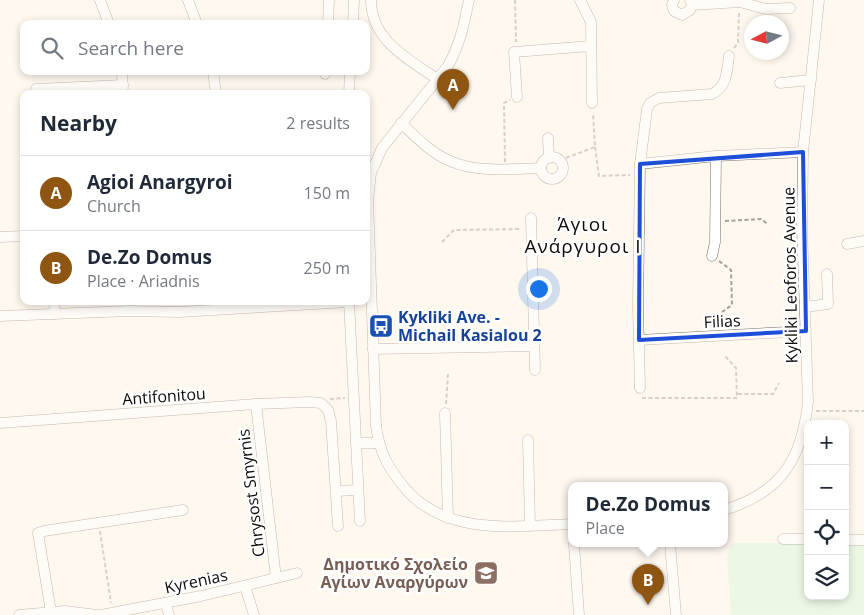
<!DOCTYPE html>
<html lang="en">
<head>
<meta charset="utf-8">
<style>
	body { margin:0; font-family:"Open Sans",sans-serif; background:#f2f2f3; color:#1f2937 }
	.controls { position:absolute; right:15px; bottom:15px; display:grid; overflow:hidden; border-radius:10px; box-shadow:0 2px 8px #0003 }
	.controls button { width:45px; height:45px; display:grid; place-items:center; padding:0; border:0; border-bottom:1px solid #e0e1e3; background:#fff; color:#1f2937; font:25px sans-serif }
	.compass { position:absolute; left:744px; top:15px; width:45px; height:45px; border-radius:50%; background:#fff; box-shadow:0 2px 8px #0003; rotate:263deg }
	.you { position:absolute; left:538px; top:288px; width:18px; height:18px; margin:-12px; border:4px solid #fff; border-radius:50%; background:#1a73e8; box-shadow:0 0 0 8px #1a73e833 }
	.badge { display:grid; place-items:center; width:32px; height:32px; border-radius:50%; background:#8f5512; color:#fff; font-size:16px; font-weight:700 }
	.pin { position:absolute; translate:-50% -41px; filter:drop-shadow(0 1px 2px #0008) }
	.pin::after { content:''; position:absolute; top:26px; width:18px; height:15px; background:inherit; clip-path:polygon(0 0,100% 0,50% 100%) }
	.popup { position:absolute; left:568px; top:482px; width:160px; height:65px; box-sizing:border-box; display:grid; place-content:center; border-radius:10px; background:#fff; filter:drop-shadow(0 1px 4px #0005); font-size:16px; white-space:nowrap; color:#747a83 }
	.popup b { font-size:19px; color:#1f2937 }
	.popup::after { content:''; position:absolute; left:50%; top:100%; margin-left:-10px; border:10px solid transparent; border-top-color:#fff }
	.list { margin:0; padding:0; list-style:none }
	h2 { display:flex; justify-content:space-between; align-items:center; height:65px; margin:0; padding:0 20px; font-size:21px }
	h2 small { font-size:16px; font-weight:400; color:#747a83 }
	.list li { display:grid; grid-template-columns:32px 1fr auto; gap:15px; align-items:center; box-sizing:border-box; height:75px; padding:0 20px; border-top:1px solid #e0e1e3 }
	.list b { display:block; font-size:19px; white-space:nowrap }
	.list p { margin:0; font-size:16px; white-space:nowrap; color:#747a83 }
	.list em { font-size:16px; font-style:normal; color:#747a83 }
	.icon { flex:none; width:28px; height:28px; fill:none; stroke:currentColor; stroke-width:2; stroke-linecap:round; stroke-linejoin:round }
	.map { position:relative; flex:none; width:864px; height:615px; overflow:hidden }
	.search { position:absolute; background:#fff; box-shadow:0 2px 8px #0003; left:20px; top:20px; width:350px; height:55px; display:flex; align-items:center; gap:12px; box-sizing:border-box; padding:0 18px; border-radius:10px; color:#747a83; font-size:19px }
	.panel { position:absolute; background:#fff; box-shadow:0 2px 8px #0003; left:20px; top:90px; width:350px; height:215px; border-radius:10px }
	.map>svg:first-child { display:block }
	.green { fill:#d5f5d8 }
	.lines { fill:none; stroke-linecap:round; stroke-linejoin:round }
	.minor-casing { stroke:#777066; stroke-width:11 }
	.path { stroke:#a7a19a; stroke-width:2; stroke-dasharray:4 2.5; stroke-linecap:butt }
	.minor { stroke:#fff; stroke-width:10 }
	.marked { fill:none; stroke:#1d4ed8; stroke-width:4; stroke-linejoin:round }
	.labels { text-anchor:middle; stroke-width:5; stroke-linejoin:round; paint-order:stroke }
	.street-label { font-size:16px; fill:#0e0b08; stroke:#fff }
	.transit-label { font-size:16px; font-weight:bold; fill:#164399; stroke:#fff; text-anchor:start }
	.education-label { font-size:16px; font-weight:bold; fill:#785e54; stroke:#fff; text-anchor:end }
	.quarter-label { font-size:19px; letter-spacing:1px; fill:#0e0b08; stroke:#fff }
</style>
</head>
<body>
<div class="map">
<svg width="864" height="615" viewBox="0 0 864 615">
	<rect width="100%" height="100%" fill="#fff8ef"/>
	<path class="green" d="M732,543h76v53h37v-53h19v72h-133l-4,-58z"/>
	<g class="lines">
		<defs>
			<g id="minor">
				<path d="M100,0l9,24"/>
				<path d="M188,0l9,24"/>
				<path d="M371,0c0,40 37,59 66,79"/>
				<path d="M469,0c-5,25 -9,44 -21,66l-66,82 -11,25 -3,27 8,226c4,27 11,40 28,61 41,50 111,39 168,37"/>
				<path d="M580,0l11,22 1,81"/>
				<path d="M674,0l-2,5 2,6 8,4 8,-5 2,-5 -2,-5"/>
				<path d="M692,5l48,-3 26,7 24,-1"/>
				<path d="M328,24l1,-24"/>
				<path d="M353,24l1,-24"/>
				<path d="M122,71l1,23"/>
				<path d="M213,71l3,23"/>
				<path d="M325,74v-3"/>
				<path d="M780,83l31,-3"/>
				<path d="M37,94l-1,-5 87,-4"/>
				<path d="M349,94l1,-23"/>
				<path d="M517,97l-3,-45 77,-6"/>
				<path d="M401,123c15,14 30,30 49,38 27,12 62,8 91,7"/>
				<path d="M548,138l1,20"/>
				<circle cx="552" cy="168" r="11"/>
				<path d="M640,164l76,-8 87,-4"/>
				<path d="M531,218l4,152"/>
				<path d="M0,237l24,-1"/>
				<path d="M847,244l17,-3"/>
				<path d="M712,256l3,-14 1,-86"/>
				<path d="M54,301l1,13"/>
				<path d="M349,301l11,220"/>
				<path d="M805,307l23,-3 -1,-30"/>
				<path d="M0,316l130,-5 49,1 170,-10"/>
				<path d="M639,340l167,-9"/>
				<path d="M373,349l161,-3"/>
				<path d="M640,388l-2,-81 2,-143 7,-55 3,-6 9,-5 53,-4c15,-7 15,-23 17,-38"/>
				<path d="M256,404l20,174"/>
				<path d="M445,413l3,105"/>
				<path d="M0,423l256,-19 53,-2 12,1 7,7 3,11 7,105"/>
				<path d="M528,440l2,85"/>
				<path d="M356,443h23"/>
				<path d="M336,491l22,-1"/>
				<path d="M724,510c57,-17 78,-51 84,-108l-6,-173 1,-77 16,-152"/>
				<path d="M783,539h25"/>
				<path d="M845,540h19"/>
				<path d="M574,544l5,71"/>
				<path d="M670,544l6,71"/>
				<path d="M245,586l9,29"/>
				<path d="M166,603l3,12"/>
				<path d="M51,612l-13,-79 6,-2 139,-21"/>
				<path d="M19,615l46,-4 32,4"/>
				<path d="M101,615l100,-19 96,-23"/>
			</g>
		</defs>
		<use href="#minor" class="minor-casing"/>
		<g class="path">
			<path d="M515,0l1,42"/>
			<path d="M734,48l4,-5 1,-32"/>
			<path d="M595,147l4,29 31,-1"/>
			<path d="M560,160l35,-13 -2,-34"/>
			<path d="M505,162l-1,-59 6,-3"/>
			<path d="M725,221l37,-2 6,6"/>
			<path d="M442,242l12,-12 67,-1"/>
			<path d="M719,261l12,9 1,35 -10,7"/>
			<path d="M738,394h35l6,-11"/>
			<path d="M642,398h95l-1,-30 -11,-12"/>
			<path d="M330,399l15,-1"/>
			<path d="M446,404l2,-30"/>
			<path d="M816,411h48"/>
			<path d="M100,531l11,72"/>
		</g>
		<use href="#minor" class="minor"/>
	</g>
	<path d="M0 0H864V615H0ZM803,152l3,179 -167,9 1,-176z" fill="#fff8ef" fill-opacity=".55" fill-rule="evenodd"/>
	<path class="marked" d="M803,152l3,179 -167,9 1,-176z"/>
	<defs>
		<symbol id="bus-square" viewBox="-11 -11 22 22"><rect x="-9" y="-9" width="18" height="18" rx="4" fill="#1a4fb4" stroke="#fff"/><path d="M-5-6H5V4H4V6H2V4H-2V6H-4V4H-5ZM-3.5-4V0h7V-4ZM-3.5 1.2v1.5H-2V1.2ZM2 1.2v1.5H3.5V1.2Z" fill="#fff"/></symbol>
		<symbol id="school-square" viewBox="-11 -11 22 22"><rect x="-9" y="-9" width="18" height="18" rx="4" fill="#8d6e63" stroke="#fff"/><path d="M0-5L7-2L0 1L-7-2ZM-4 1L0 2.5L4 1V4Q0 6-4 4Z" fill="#fff"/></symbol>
	</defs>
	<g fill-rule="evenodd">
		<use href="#bus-square" x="367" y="312" width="28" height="28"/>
		<use href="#school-square" x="472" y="559" width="28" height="28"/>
	</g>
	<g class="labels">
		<g class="street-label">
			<text transform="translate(790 275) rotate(-91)" y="6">Kykliki Leoforos Avenue</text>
			<text transform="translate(722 321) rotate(-3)" y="6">Filias</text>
			<text transform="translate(164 396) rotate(-4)" y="6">Antifonitou</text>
			<text transform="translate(251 493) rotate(-97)" y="6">Chrysost Smyrnis</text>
			<text transform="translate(196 581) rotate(-12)" y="6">Kyrenias</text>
		</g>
		<g class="transit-label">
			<text x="398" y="323">Kykliki Ave. -<tspan x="398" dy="18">Michail Kasialou 2</tspan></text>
		</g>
		<g class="education-label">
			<text x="468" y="570">Δημοτικό Σχολείο<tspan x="468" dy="18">Αγίων Αναργύρων</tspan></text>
		</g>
		<g class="quarter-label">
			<text x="583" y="231">Άγιοι<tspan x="583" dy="22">Ανάργυροι Ι</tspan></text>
		</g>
	</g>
</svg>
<div class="controls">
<button>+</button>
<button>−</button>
<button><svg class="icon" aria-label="locate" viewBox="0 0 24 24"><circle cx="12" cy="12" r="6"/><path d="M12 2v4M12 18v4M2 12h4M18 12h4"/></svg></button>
<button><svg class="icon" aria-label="layers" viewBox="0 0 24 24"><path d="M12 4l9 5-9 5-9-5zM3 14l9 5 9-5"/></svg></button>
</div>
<svg class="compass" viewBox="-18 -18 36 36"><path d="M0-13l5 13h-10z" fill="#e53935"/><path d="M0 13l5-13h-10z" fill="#747a83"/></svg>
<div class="you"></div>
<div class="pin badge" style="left:453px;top:110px">A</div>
<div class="pin badge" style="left:648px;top:605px">B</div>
<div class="popup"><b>De.Zo Domus</b>Place</div>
<div class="search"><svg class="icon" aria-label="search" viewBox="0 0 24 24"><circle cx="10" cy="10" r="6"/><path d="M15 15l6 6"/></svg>Search here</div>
<section class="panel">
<h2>Nearby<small>2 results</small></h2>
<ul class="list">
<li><span class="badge">A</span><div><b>Agioi Anargyroi</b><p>Church</p></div><em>150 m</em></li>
<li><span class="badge">B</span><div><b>De.Zo Domus</b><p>Place · Ariadnis</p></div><em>250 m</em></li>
</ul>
</section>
</div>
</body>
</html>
